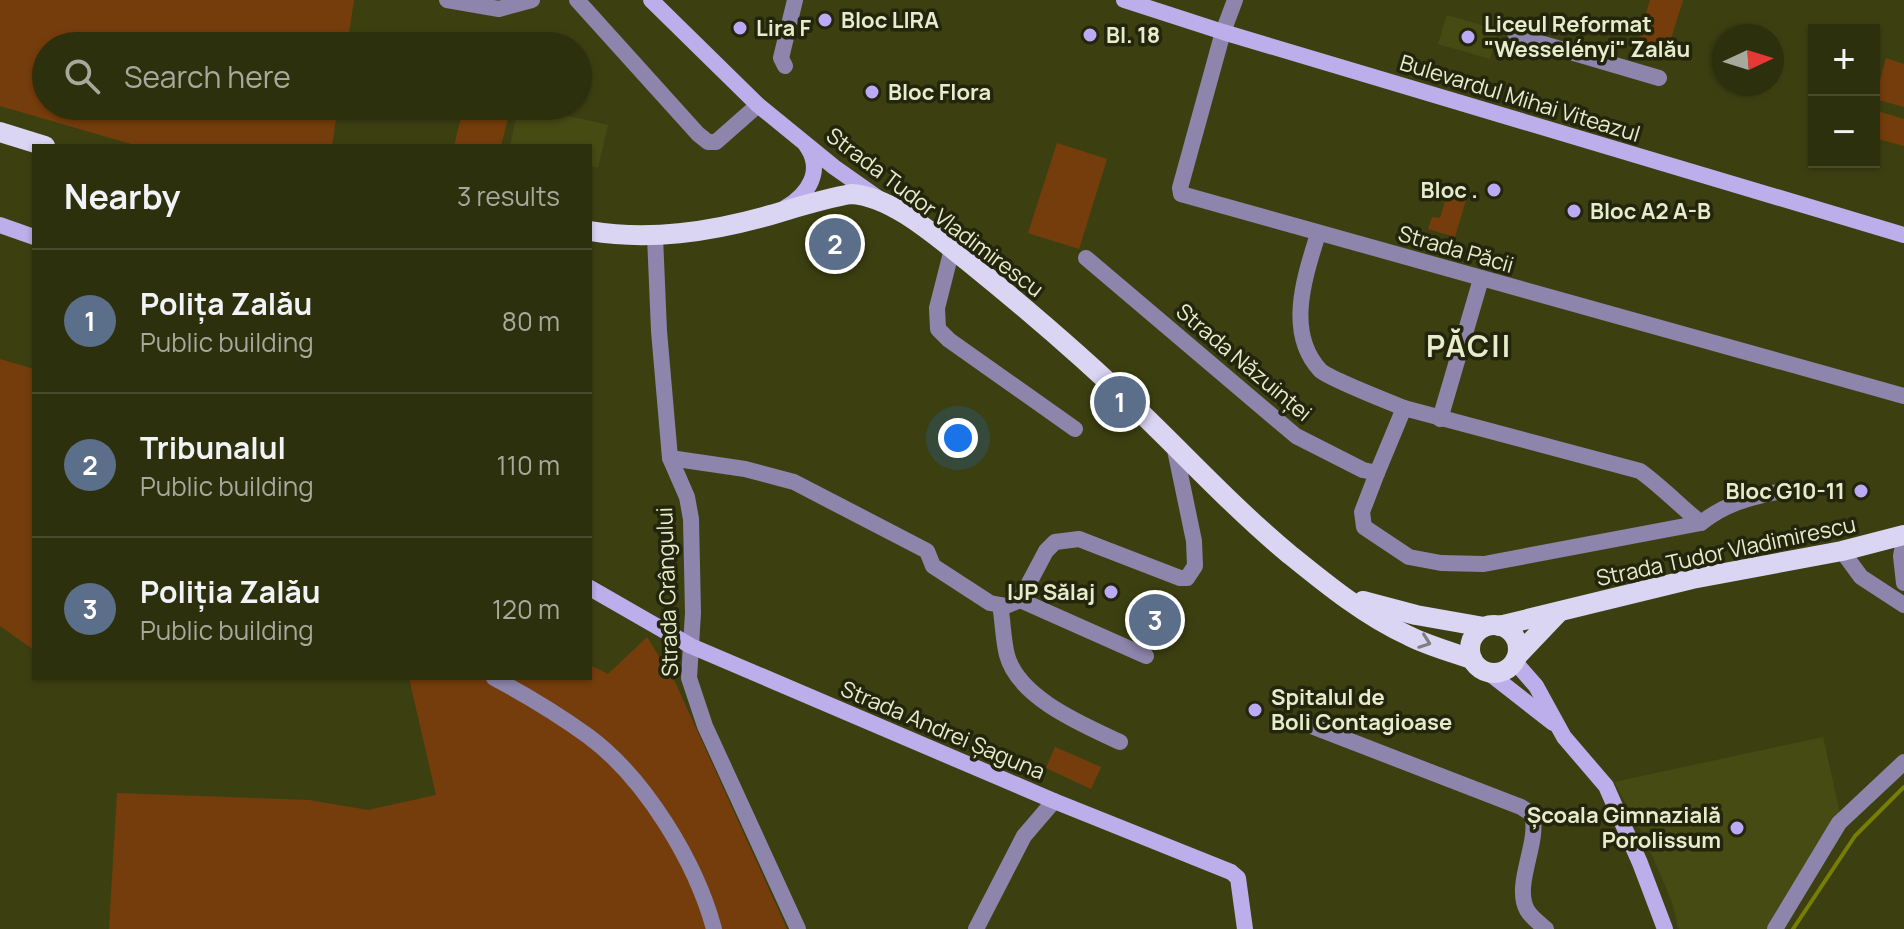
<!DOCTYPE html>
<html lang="en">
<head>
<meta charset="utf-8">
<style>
	body { margin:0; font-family:Manrope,sans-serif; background:#353816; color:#f1f3f6 }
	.controls { position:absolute; right:24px; top:24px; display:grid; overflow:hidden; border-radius:0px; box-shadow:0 2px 6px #0004 }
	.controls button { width:72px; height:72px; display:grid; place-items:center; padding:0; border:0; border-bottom:2px solid #484b2e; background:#2d300d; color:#f1f3f6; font:40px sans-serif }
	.compass { position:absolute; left:1712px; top:24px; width:72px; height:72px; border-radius:50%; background:#2d300d; box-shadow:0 2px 6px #0004; rotate:86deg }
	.you { position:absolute; left:958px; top:438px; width:28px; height:28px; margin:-20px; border:6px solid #fff; border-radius:50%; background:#1a73e8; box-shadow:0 0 0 12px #1a73e833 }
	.badge { display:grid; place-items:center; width:52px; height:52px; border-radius:50%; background:#bca0f2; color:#fff; font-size:26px; font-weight:700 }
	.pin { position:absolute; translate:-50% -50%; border:4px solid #fff; box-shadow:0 2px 8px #0006 }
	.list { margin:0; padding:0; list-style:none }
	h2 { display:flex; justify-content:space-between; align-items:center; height:104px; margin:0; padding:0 32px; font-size:34px }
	h2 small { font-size:26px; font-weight:400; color:#a7a99d }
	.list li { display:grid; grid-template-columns:52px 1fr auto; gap:24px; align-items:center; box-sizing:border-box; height:144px; padding:0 32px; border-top:2px solid #484b2e }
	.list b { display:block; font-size:30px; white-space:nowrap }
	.list p { margin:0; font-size:26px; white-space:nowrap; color:#a7a99d }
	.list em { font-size:26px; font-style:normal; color:#a7a99d }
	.icon { flex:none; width:44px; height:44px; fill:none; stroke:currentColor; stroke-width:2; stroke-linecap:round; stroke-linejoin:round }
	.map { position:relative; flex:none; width:1904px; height:929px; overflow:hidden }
	.search { position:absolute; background:#2d300d; box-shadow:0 2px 6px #0004; left:32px; top:32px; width:560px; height:88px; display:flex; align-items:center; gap:20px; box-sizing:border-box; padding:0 28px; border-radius:44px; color:#a7a99d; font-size:30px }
	.panel { position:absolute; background:#2d300d; box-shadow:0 2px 6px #0004; left:32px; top:144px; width:560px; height:536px; border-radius:0px }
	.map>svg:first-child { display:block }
	.built { fill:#464b14 }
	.green { fill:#763d0c }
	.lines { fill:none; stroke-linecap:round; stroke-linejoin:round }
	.stream { stroke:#767e06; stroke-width:4 }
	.street { stroke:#8d85ab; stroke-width:16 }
	.secondary { stroke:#bbaeea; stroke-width:16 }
	.primary { stroke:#dbd5f4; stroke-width:20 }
	.oneway { stroke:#7f7e80 }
	.poi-dot { fill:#bbaaf6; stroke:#23260c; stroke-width:3 }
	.labels { text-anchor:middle; stroke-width:7; stroke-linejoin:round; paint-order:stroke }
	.poi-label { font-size:22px; font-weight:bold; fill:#e7eccd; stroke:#23260c; text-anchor:start }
	.street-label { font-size:22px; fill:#e7eccd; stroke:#23260c }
	.district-label { font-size:30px; font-weight:bold; letter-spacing:2px; fill:#e7eccd; stroke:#23260c }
</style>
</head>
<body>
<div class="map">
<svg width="1904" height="929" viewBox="0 0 1904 929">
	<rect width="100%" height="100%" fill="#3c4011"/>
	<g class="built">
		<path d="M1447,15l51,15 -8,29 -52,-15z"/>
		<path d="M548,106h13l-1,8 48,11 -10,43 -8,-2v-20h-80l7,-33 14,3 1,-7 14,4z"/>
		<path d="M1823,737l18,81 -62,111h-100l-7,-27 -27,-63 -31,-57z"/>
	</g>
	<g class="green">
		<path d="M0,0h354l-7,46h-301v60h292l-6,40h-194l-138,-40z"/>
		<path d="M1650,0h33l-19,61 -30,-7z"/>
		<path d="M1886,58l18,6v43l-29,-8z"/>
		<path d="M464,106h47l-10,40h-47z"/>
		<path d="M1874,110l30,9v27l-30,-8z"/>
		<path d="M1057,143l50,16 -28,90 -51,-16z"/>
		<path d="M1448,191l19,6 -12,40 -27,-8 4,-12 8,1z"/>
		<path d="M0,359l34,10v281l-34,-24z"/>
		<path d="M647,637l29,47 111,245h-678l8,-136 192,7 59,10 68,-15 -27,-117h181v-13l18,9z"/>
		<path d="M1055,747l46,20 -10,22 -45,-21z"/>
	</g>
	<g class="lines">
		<path class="stream" d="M1793,929l62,-93 49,-49"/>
		<g class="street">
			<path d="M447,0l52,9 33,-9"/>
			<path d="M577,0l121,134 10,8h8l42,-37"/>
			<path d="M1235,0l-12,32 -43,156 1,6 723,202"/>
			<path d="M1515,33l25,10 119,35"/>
			<path d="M785,66l-4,-8 14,-58"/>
			<path d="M1318,234c-13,42 -33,98 2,136 8,8 69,32 84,38"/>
			<path d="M655,236l4,95 11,127 17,39 4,22 2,94 -4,65 16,48 93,203"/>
			<path d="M952,249l-15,59 1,21 11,11 126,89"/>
			<path d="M1086,258l210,178 67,34 14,3 27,-65 236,63c22,16 40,35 61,52"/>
			<path d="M1440,419l41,-140"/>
			<path d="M670,458l75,11 49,13 133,69 6,15 57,37 16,3 14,-6 26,-49 9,-9 24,-3 101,39h7l8,-12 -1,-25 -20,-96"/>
			<path d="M1377,473l-15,39 2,15 45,30 32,6 43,1 217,-41c24,-19 47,-25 76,-31"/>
			<path d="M1904,540l-3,16 3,27"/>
			<path d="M1842,551l19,26 43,28"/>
			<path d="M1020,600l126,56"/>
			<path d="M1000,605c3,16 3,35 7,50 11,43 77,70 113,87"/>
			<path d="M494,678c32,17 65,37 94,58 57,42 108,126 126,193"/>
			<path d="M1314,727l207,80 11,7c8,29 -19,70 -5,96 4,7 13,14 19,19"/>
			<path d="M976,929l48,-93 30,-35"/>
			<path d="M1775,929l64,-106 65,-61"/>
		</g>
		<g class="secondary">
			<path d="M651,0l107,105 76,62 44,31"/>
			<path d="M1124,0l99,32 681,203"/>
			<path d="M785,208c24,-14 39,-38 21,-63"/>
			<path d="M0,225l34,12"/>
			<path d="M590,588l101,58 363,155 177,71 7,6 7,51"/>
			<path d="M1515,662l21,24 28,51 42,49 34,77 25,66"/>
			<path d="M1489,673l64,50"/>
		</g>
		<g class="primary">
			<path d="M0,132l45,14"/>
			<path d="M590,231c60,10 119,1 177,-15 28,-8 55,-17 84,-22 41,2 87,44 119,69 58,47 115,96 169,148 50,48 97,99 150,143 37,30 76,62 120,82 20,10 42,16 63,23"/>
			<path d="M1363,601l53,14 68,12"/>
			<circle cx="1494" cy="649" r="24"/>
			<path d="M1499,626l193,-47 150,-28 62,-16"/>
			<path d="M1518,655l40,-42"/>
		</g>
	</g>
	<defs><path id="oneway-chevron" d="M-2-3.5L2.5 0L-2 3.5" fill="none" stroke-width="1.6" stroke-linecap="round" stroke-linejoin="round" transform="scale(2)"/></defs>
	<use class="oneway" href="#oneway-chevron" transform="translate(1425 642) rotate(20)"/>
	<g class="poi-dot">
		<circle cx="825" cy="20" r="8"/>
		<circle cx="740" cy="28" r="8"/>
		<circle cx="1090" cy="35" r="8"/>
		<circle cx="1468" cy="37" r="8"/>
		<circle cx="872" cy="92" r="8"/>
		<circle cx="1494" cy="190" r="8"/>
		<circle cx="1574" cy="211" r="8"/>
		<circle cx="1861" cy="491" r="8"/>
		<circle cx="1111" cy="592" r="8"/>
		<circle cx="1255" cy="710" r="8"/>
		<circle cx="1737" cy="828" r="8"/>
	</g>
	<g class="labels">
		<g class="poi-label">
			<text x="841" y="28">Bloc LIRA</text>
			<text x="1484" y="32">Liceul Reformat<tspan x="1484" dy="25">"Wesselényi" Zalău</tspan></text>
			<text x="756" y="36">Lira F</text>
			<text x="1106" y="43">Bl. 18</text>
			<text x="888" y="100">Bloc Flora</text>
			<text x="1478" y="198" text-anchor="end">Bloc .</text>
			<text x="1590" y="219">Bloc A2 A-B</text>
			<text x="1845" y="499" text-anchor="end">Bloc G10-11</text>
			<text x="1095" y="600" text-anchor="end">IJP Sălaj</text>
			<text x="1271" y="705">Spitalul de<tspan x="1271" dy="25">Boli Contagioase</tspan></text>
			<text x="1721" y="823" text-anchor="end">Școala Gimnazială<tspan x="1721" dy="25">Porolissum</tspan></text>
		</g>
		<g class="street-label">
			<text transform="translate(1520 98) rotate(17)" y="8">Bulevardul Mihai Viteazul</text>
			<text transform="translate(935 212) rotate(37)" y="8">Strada Tudor Vladimirescu</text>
			<text transform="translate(1456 249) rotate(16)" y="8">Strada Păcii</text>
			<text transform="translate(1244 362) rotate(40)" y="8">Strada Năzuinței</text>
			<text transform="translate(1726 551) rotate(-12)" y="8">Strada Tudor Vladimirescu</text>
			<text transform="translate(667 592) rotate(-92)" y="8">Strada Crângului</text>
			<text transform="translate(943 730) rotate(23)" y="8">Strada Andrei Șaguna</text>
		</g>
		<g class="district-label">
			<text x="1469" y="357">PĂCII</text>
		</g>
	</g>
</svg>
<div class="controls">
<button>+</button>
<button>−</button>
</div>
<svg class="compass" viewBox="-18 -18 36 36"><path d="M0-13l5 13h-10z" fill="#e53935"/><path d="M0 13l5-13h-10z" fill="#a7a99d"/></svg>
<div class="you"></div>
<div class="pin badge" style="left:1120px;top:402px;background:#5c6f8a">1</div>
<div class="pin badge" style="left:835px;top:244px;background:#5c6f8a">2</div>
<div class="pin badge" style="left:1155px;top:620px;background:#5c6f8a">3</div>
<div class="search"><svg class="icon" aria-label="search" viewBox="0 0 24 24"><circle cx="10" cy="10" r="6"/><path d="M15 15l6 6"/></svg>Search here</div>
<section class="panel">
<h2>Nearby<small>3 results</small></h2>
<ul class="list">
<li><span class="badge" style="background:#5c6f8a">1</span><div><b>Polița Zalău</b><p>Public building</p></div><em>80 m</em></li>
<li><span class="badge" style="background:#5c6f8a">2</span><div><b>Tribunalul</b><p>Public building</p></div><em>110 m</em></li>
<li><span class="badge" style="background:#5c6f8a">3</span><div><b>Poliția Zalău</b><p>Public building</p></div><em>120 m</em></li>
</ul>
</section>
</div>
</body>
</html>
